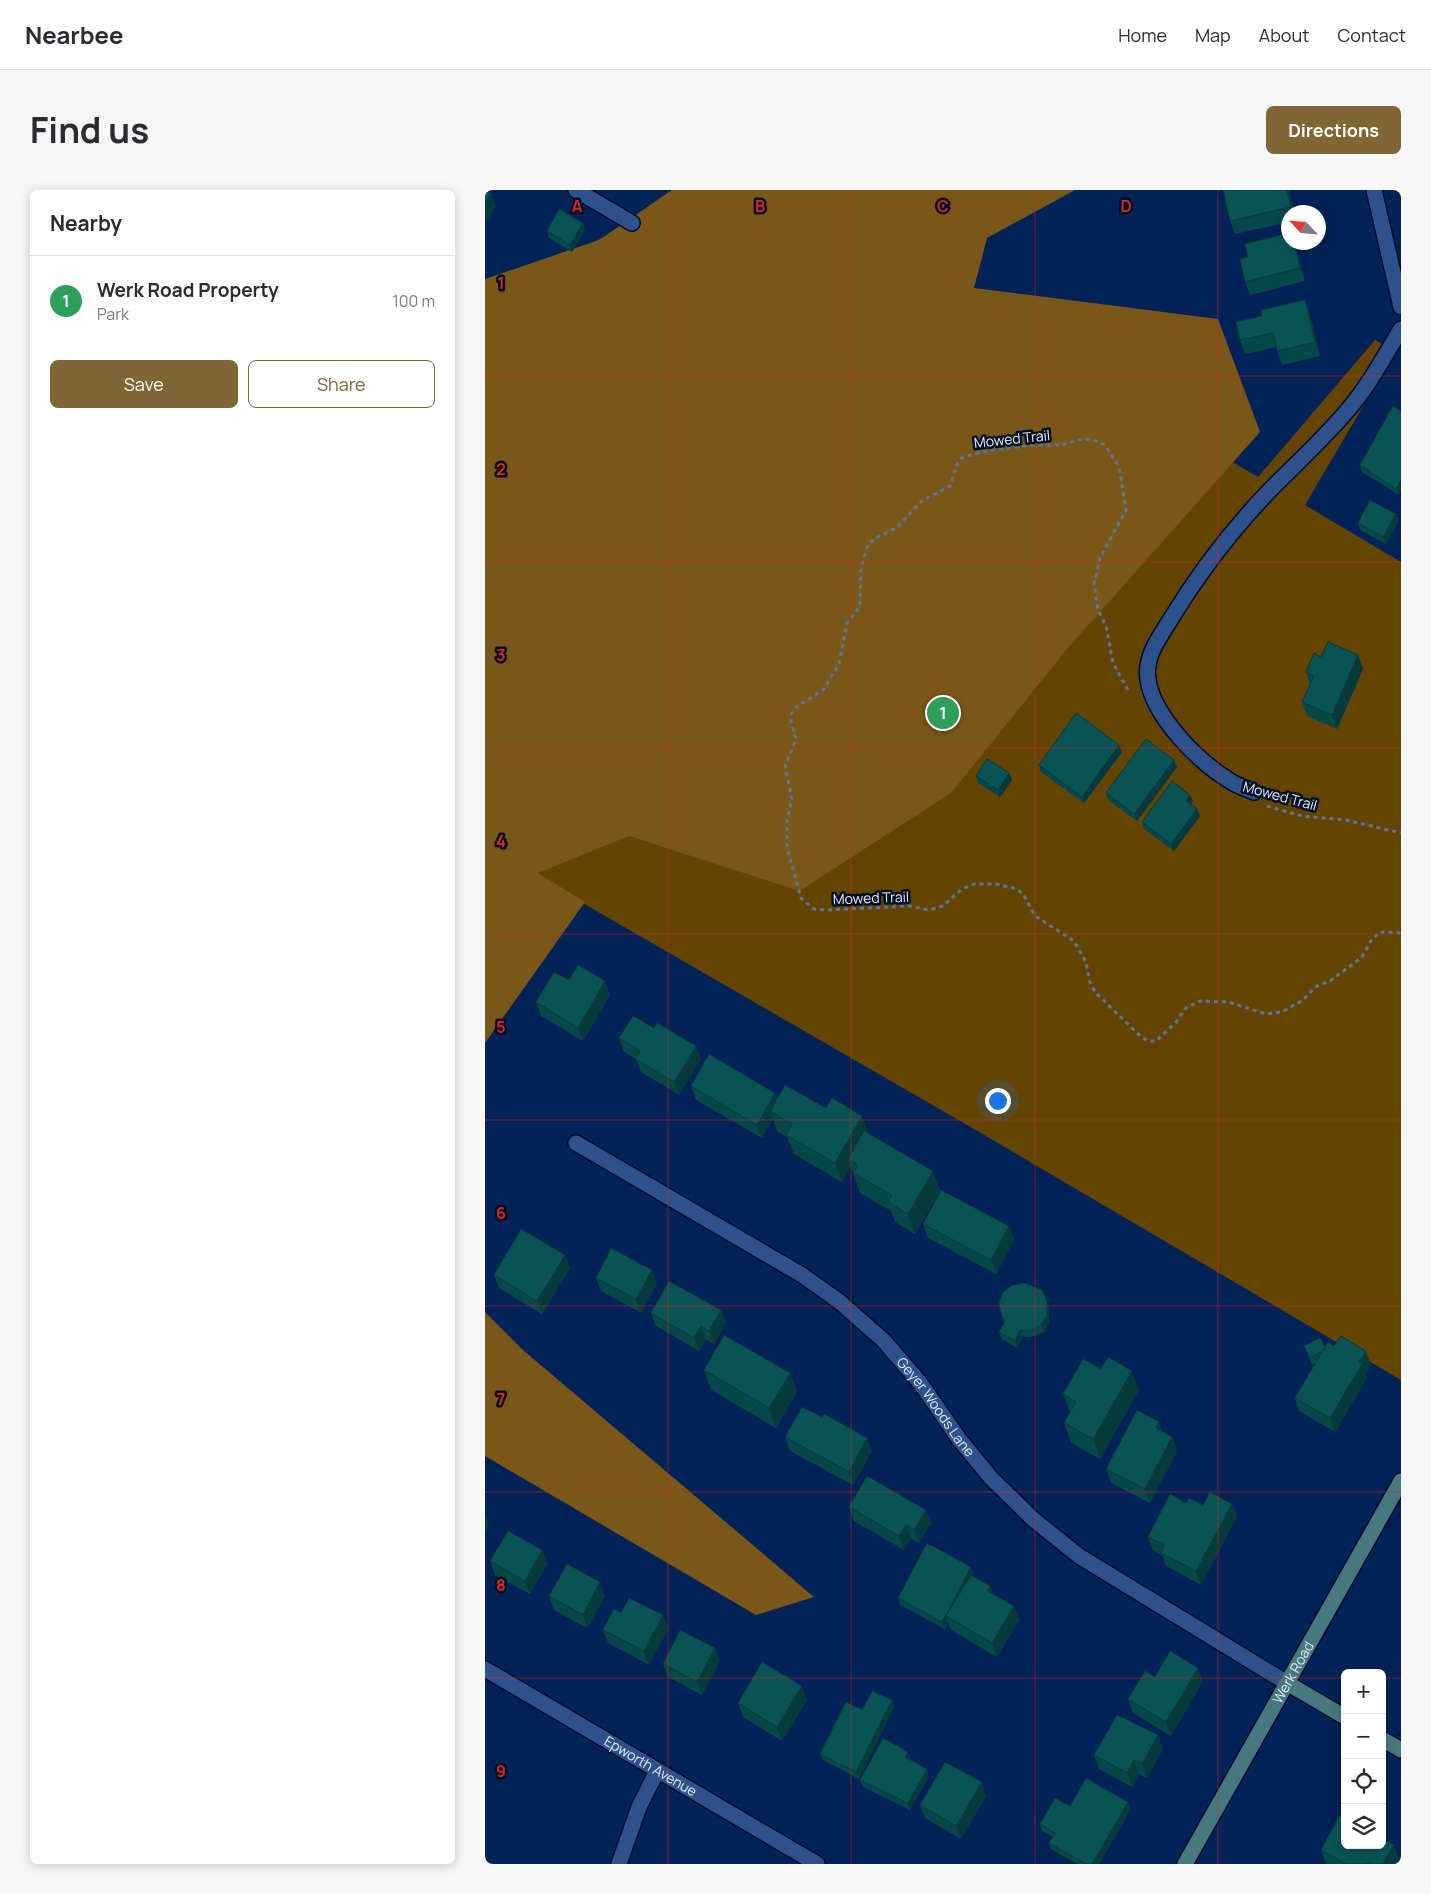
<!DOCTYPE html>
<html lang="en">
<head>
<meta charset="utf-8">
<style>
	body { margin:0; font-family:Manrope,sans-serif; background:#f7f7f7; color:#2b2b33 }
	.controls { position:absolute; right:15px; bottom:15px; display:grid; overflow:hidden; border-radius:8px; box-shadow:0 2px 12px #0003 }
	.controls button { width:45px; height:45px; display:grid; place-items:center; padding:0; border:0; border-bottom:1px solid #e1e1e2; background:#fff; color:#2b2b33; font:25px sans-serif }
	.compass { position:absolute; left:796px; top:15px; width:45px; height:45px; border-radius:50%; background:#fff; box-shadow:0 2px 12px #0003; rotate:296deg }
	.you { position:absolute; left:512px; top:910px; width:18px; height:18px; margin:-12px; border:4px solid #fff; border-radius:50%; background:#1a73e8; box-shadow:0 0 0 8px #1a73e833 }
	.badge { display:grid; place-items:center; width:32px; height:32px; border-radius:50%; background:#806535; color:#fff; font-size:16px; font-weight:700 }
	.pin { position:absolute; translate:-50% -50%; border:2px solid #fff; box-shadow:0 1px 5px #0006 }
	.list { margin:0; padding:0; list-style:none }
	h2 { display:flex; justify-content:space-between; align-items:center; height:65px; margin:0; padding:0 20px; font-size:21px }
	h2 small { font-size:16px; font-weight:400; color:#7c7c81 }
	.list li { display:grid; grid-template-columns:32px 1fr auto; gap:15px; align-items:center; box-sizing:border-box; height:90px; padding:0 20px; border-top:1px solid #e1e1e2 }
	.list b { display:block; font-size:19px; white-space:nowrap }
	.list p { margin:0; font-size:16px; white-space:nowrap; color:#7c7c81 }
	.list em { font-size:16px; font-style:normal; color:#7c7c81 }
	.actions { display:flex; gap:10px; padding:15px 20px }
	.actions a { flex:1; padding:11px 0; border:1px solid #806535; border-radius:8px; text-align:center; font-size:18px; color:#806535 }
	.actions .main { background:#806535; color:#fff }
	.icon { flex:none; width:28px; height:28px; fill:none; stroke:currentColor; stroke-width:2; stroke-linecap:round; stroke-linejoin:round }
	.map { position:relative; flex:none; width:916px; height:1674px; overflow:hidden; border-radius:8px }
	header { display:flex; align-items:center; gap:30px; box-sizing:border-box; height:70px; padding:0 25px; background:#fff; border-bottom:1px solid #e1e1e2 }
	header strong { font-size:24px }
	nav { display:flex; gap:28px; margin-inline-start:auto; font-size:18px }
	.intro { display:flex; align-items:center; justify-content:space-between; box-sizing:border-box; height:120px; padding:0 30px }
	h1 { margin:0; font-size:35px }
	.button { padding:12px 22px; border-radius:8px; background:#806535; color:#fff; font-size:18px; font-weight:700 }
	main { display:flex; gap:30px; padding:0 30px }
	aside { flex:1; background:#fff; border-radius:8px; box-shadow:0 2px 12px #0003 }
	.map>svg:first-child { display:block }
	.green { fill:#634400 }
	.forest { fill:#795719 }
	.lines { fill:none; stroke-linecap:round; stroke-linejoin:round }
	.lane-casing { stroke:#000a31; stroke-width:18 }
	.street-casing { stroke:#000a31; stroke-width:18 }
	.secondary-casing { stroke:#000a31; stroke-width:18 }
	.path { stroke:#5d7599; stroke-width:3; stroke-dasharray:4 4; stroke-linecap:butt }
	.lane { stroke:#2d528b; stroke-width:15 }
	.street { stroke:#2d528b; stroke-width:15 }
	.secondary { stroke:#46787f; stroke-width:15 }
	.wall { fill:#06474a }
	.shaded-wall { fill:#053a3c }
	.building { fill:#075356; stroke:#053a3c }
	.grid { fill:none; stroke:#d62828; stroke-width:1; stroke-opacity:0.55 }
	.labels { text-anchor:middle; stroke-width:5; stroke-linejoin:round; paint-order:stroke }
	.street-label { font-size:14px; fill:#e4edfa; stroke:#020e24 }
	.grid-label { font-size:16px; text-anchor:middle; font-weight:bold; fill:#d62828; stroke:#020e24; stroke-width:5; stroke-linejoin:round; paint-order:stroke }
</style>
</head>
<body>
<header>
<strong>Nearbee</strong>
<nav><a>Home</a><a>Map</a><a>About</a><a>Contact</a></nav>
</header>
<div class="intro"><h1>Find us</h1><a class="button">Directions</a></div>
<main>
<aside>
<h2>Nearby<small></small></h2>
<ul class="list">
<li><span class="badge" style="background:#2e9e5b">1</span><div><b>Werk Road Property</b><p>Park</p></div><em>100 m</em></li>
</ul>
<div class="actions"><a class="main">Save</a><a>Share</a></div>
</aside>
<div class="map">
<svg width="916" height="1674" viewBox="0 0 916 1674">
	<rect width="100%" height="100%" fill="#002256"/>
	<path class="green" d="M219,0l476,241 78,46 117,-137 20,12 -90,153 96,57v818l-427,-251 -459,-265 -30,-571z"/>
	<g class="forest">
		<path d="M187,0h403l-88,48 -13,50 244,31 42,113 -193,217 -115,143 -152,99 -171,-55 -91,37 47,29 -100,141v-764l114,-39z"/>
		<path d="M0,1122l38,38 291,247 -58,18 -271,-159z"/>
	</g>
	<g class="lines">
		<defs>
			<g id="lane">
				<path d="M769,602c-9,-4 -19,-7 -27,-13 -31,-19 -85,-73 -79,-113 2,-16 13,-31 21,-44 29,-48 65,-95 104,-135 25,-25 51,-49 74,-76 21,-24 37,-54 54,-82"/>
				<path d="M134,1674l20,-57 18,-36"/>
			</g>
			<g id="street">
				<path d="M91,0l56,33"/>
				<path d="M889,0l27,117"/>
				<path id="s1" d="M91,953l226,132 38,27 44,39 37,43 38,55 32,39 43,42 45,36 208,127"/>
				<path id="s2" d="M0,1479l332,195"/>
			</g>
			<g id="secondary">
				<path d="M802,1493l58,34"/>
				<path d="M897,1549l19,11"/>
				<path id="s3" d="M700,1674l216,-383"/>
			</g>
		</defs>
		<use href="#lane" class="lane-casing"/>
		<use href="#street" class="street-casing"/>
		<use href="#secondary" class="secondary-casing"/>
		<g class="path">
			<path d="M643,500l-15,-27 -7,-37 -8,-16 -4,-26 6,-26 26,-48 -7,-43 -14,-22 -14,-6 -13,1 -16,5h-29l-46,6 -24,6 -5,5 -8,24 -28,15 -25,26 -23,12 -7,8 -6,21 -1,34 -3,8 -10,13 -8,41 -16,26 -28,18 -3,5 -1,8 5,18 -11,27 7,33 -5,21v27l14,51 13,11 12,1 83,-4 20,4 14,-4 19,-17 12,-5h22l21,5 6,5 12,22 39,25 12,21 3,18 6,12 46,45 7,4h8l20,-19 10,-14 14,-7 28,1 38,12 16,-2 21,-12 12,-13 15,-6 32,-24 10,-18 8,-7 21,1"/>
			<path d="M782,616l35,10 44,4 55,13"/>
		</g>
		<use href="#lane" class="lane"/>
		<use href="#street" class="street"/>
		<use href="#secondary" class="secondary"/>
	</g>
	<g class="wall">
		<path d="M804,0l5,22h-5v10l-54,12 -5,-13z"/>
		<path d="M98,33l2,7 -13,22 -23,-14 -2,-7z"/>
		<path d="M804,52h6l10,39 -55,14 -5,-13 3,-25z"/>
		<path d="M820,110l5,14 10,42 -38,9 -6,-18 -31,7 -5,-14 22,-24z"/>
		<path d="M908,216l6,89 -37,-23 -2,-7z"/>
		<path d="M914,330l-13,24 -26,-14 -2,-7z"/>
		<path d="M836,467l42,12 -26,60 -30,-13 -5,-14 8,-18 -4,-12z"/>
		<path d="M634,555l3,7 -38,51 -43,-31 -2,-7z"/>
		<path d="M692,577l-40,54 -29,-21 -2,-7z"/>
		<path d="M524,583l3,7 -12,17 -22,-14 -2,-7z"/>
		<path d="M708,611l-2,4 9,11 -26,35 -30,-22 -2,-7z"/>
		<path d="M125,805l-27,46 -42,-25 -5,-14z"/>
		<path d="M169,838l47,31 -22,36 -38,-23 -5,-13 -12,-7 -5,-14z"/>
		<path d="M206,896l86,12 91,36 65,37 7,20 -25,43 -20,-12 -4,-11 -31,-18 -9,-27 -9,16 -48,-28 -7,-17 -10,-6 -4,-12 -11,19 -66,-38z"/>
		<path d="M438,1034l86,2 5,14 -18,34 -68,-36z"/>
		<path d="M80,1065l5,13 -28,46 -43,-26 -5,-13z"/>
		<path d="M111,1088l61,5 -16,30 -40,-22z"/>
		<path d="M564,1118v15l-5,9 -13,5h-8l-6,11 -15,-9 -3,-7 5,-9 -3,-9z"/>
		<path d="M236,1120l5,13 -12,21 -8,-4 -7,11 -43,-25 -5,-13z"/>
		<path d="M819,1156l21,1 9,-1 37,19 -6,9 2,4 -32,54 -36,-21 -4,-13 20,-35 -3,2z"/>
		<path d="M219,1180l86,3 7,19 -21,36 -65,-38z"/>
		<path d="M654,1200l-39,69 -29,-16 -7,-20 6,-11 -7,-18z"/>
		<path d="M678,1242l9,5 5,14 -27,52 -39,-20 -5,-14z"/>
		<path d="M300,1247l87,14 -19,34 -63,-34z"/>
		<path d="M701,1313l17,2 29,-1 5,13 -36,68 -35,-19 -4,-11 -9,-5 -5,-13z"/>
		<path d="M364,1317l77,3 5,13 -12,20 -8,-4 -7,11 -50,-29z"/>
		<path d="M57,1360l5,14 -17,30 -35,-19 -5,-14z"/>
		<path d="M489,1384l-1,2 17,10 3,8 21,12 5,14 -22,37 -46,-27 -3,-8 -3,7 -45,-24 -2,-7z"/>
		<path d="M64,1406h56l-18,32 -33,-18z"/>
		<path d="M183,1439l-19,36 -41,-22 -5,-13z"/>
		<path d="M230,1458l5,13 -18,34 -34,-18 -5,-13z"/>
		<path d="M670,1487l48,4 -32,55 -38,-23 -5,-14z"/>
		<path d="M322,1510l-25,41 -39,-24 -5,-14z"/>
		<path d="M407,1510l2,7 -35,72 -36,-19 -3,-6z"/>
		<path d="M678,1559l-16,29 -8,-4 -7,13 -33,-18 -5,-14z"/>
		<path d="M423,1562l2,7 19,17 -19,34 -47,-23 -3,-7z"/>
		<path d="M501,1606l-25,43 -36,-21 -5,-13z"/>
		<path d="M643,1612l3,7 -32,55h-22l-25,-14 -3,-7 4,-6 -11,-6 -2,-7 30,-18z"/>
		<path d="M836,1660l78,9 -3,5h-70z"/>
	</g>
	<g class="shaded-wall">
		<path d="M802,0h2l5,22h-1l-2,-5z"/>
		<path d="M6,3l5,13 -11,18v-22z"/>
		<path d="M98,33l2,7 -13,22 -2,-7z"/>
		<path d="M809,52h1l1,4 9,35 -5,-13z"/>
		<path d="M820,110l5,14 10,42 -5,-14z"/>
		<path d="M916,290v12l-2,3 -3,-6z"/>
		<path d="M911,324l3,6 -13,24 -3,-7z"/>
		<path d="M873,465l5,14 -26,60 -5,-14z"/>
		<path d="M634,555l3,7 -38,51 -2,-6z"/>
		<path d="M689,570l3,7 -40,54 -3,-7z"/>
		<path d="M524,583l3,7 -12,17 -2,-7z"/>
		<path d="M705,605l3,6 -5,7 -2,-7z"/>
		<path d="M712,619l3,7 -26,35 -3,-7z"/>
		<path d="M120,791l5,14 -27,46 -5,-13z"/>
		<path d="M211,856l5,13 -22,36 -5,-13z"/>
		<path d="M290,903l5,13 -10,5 3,8 -11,19 -5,-13z"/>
		<path d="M377,926l7,19 -21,24 3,7 -9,16 -7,-19z"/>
		<path d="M448,981l7,20 -25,43 -7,-20z"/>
		<path d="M524,1036l5,14 -18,34 -5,-14z"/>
		<path d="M80,1065l5,13 -28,46 -5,-13z"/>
		<path d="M167,1080l5,13 -16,30 -5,-14z"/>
		<path d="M562,1111l2,7v15l-5,9 -3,-7z"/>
		<path d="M236,1120l5,13 -12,21 -5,-13z"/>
		<path d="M216,1136l5,14 -7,11 -5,-13z"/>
		<path d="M535,1140l3,7 -6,11 -2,-7z"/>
		<path d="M881,1161l5,14 -6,9 2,4 -32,54 -5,-14 29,-56z"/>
		<path d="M647,1181l7,19 -39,69 -7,-20z"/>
		<path d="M305,1183l7,19 -21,36 -7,-20z"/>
		<path d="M674,1232l5,13 -8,-7z"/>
		<path d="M687,1247l5,14 -27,52 -5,-14z"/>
		<path d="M382,1248l5,13 -19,34 -4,-13z"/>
		<path d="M747,1314l5,13 -36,68 -5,-14z"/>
		<path d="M441,1320l5,13 -12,20 -5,-13z"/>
		<path d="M0,1324l4,12 -4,8z"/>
		<path d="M421,1335l5,14 -7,11 -5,-14z"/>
		<path d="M57,1360l5,14 -17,30 -5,-13z"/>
		<path d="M486,1377l3,7 -24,45 -4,-3 2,6 -3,7 -3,-7z"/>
		<path d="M115,1392l5,14 -18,32 -4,-13z"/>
		<path d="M505,1396l5,14 -8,-9z"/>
		<path d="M529,1416l5,14 -22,37 -5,-14z"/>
		<path d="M178,1425l5,14 -19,36 -5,-14z"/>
		<path d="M230,1458l5,13 -18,34 -5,-13z"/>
		<path d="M713,1478l5,13 -32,55 -5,-14z"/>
		<path d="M317,1496l5,14 -25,41 -5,-14z"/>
		<path d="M407,1510l2,7 -35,72 -3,-7z"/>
		<path d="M673,1545l5,14 -16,29 -5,-14z"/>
		<path d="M423,1562l2,6 -2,6 -3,-7z"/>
		<path d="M649,1570l5,14 -7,13 -5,-14z"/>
		<path d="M442,1579l2,7 -19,34 -2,-7z"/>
		<path d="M497,1592l4,14 -25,43 -5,-13z"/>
		<path d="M643,1612l3,7 -32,55h-7z"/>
		<path d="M909,1655l5,14 -3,5h-13z"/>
	</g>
	<g class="building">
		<path d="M0,0l6,3 -6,9z"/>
		<path d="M738,0h64l4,17 -61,14z"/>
		<path d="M74,19l24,14 -13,22 -23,-14z"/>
		<path d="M804,43v9h5l6,26 -55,14 -5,-23 8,-2 -3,-13z"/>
		<path d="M820,110l10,42 -38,9 -4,-18 -33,7 -4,-18 26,-6 -1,-6z"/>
		<path d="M908,216l8,5v69l-5,9 -36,-24z"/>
		<path d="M885,310l26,14 -13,23 -25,-14z"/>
		<path d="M843,452l30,13 -26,60 -30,-13 12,-26 -8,-4 8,-19 7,4z"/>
		<path d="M591,523l43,32 -37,52 -43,-32z"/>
		<path d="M661,549l28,21 -40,54 -28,-21z"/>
		<path d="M502,569l22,14 -11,17 -22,-14z"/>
		<path d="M687,591l18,14 -4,6 11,8 -26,35 -29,-22z"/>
		<path d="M93,775l27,16 -27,47 -42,-26 18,-30 15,8z"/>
		<path d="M148,826l21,12 3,-5 39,23 -22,36 -38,-23 4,-8 -21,-13z"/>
		<path d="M224,864l66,39 -18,32 -66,-39z"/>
		<path d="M300,895l41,23 6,-10 30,18 -27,47 -49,-28 6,-11 -22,-13z"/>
		<path d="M379,941l69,40 -25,43 -20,-12 4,-7 -39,-22 5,-8 -10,-6z"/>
		<path d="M456,1000l68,36 -18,34 -68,-36z"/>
		<path d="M36,1039l44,26 -28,46 -43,-26z"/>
		<path d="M126,1058l41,22 -16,29 -40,-21z"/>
		<path d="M184,1091l52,29 -12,21 -8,-5 -7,12 -43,-25z"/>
		<path d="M540,1093l17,7 5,11v15l-6,9 -12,6 -9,-1 -5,11 -16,-9 6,-11 -4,-7 -2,-11 4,-11 10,-7z"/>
		<path d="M239,1145l66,38 -21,35 -65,-38z"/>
		<path d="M856,1146l25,15 -7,11 3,2 -32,54 -35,-20 33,-56 6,4z"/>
		<path d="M835,1148l5,9 -2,4 -13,7 -6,-12z"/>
		<path d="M623,1167l24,14 -39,68 -29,-16 12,-21 -13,-8 20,-35 18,10z"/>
		<path d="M317,1217l20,10 2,-3 43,24 -18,34 -64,-35z"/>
		<path d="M652,1220l22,12 -3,6 16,9 -27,52 -39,-20z"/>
		<path d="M382,1286l59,34 -12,20 -8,-5 -7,11 -50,-29z"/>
		<path d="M725,1302l22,12 -36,67 -35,-18 3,-8 -16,-8 22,-43 16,9 3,-5 14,7z"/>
		<path d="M23,1341l34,19 -17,31 -35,-20z"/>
		<path d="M442,1353l44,24 -29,55 -44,-24z"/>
		<path d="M82,1374l33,18 -17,33 -34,-19z"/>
		<path d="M486,1385l19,11 -3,5 27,15 -22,37 -46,-27z"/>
		<path d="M144,1408l34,17 -19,36 -41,-21 11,-21 7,4z"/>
		<path d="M195,1440l35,18 -18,34 -34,-18z"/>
		<path d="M685,1461l28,17 -32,54 -38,-23 17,-28 10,6z"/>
		<path d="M277,1472l40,24 -25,41 -39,-24z"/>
		<path d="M387,1501l20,9 -36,72 -36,-18 26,-52 16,8z"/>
		<path d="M632,1525l41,20 -16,29 -8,-4 -7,13 -33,-18z"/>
		<path d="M398,1548l25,14 -3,5 22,12 -19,34 -48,-23z"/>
		<path d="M460,1572l37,20 -26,44 -36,-21z"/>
		<path d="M601,1588l42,24 -36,62h-6l-37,-21 6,-10 -15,-9 15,-26 15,8z"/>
		<path d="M854,1626l6,3v26h37v-6l12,6 -11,19h-12l-3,-2 -1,2h-21l-25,-14z"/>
	</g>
	<path class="grid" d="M183,0v1674M366,0v1674M550,0v1674M733,0v1674M0,186h916M0,372h916M0,558h916M0,744h916M0,930h916M0,1116h916M0,1302h916M0,1488h860M897,1488h19"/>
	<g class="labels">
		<g class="street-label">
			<text transform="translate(527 249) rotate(-6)" y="5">Mowed Trail</text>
			<text transform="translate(795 606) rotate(15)" y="5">Mowed Trail</text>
			<text transform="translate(386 708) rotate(-2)" y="5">Mowed Trail</text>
			<text dy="5" stroke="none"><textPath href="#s1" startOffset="451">Geyer Woods Lane</textPath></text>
			<text dy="5" stroke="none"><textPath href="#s3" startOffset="220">Werk Road</textPath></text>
			<text dy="5" stroke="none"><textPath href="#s2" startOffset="192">Epworth Avenue</textPath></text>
		</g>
	</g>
	<g class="grid-label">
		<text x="92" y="22">A</text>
		<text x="275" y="22">B</text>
		<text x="458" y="22">C</text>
		<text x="641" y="22">D</text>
		<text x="16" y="99">1</text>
		<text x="16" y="285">2</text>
		<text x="16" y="471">3</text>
		<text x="16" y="657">4</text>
		<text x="16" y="843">5</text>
		<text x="16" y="1029">6</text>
		<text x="16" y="1215">7</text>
		<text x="16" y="1401">8</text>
		<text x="16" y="1587">9</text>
	</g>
</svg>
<div class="controls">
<button>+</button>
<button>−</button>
<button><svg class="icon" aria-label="locate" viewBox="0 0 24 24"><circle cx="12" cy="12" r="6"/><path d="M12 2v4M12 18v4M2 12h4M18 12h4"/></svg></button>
<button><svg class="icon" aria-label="layers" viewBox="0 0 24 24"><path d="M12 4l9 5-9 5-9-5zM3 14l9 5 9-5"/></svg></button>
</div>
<svg class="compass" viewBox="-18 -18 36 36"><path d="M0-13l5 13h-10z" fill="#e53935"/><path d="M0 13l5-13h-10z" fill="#7c7c81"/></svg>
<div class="you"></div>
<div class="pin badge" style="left:458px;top:523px;background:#2e9e5b">1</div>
</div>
</main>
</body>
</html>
